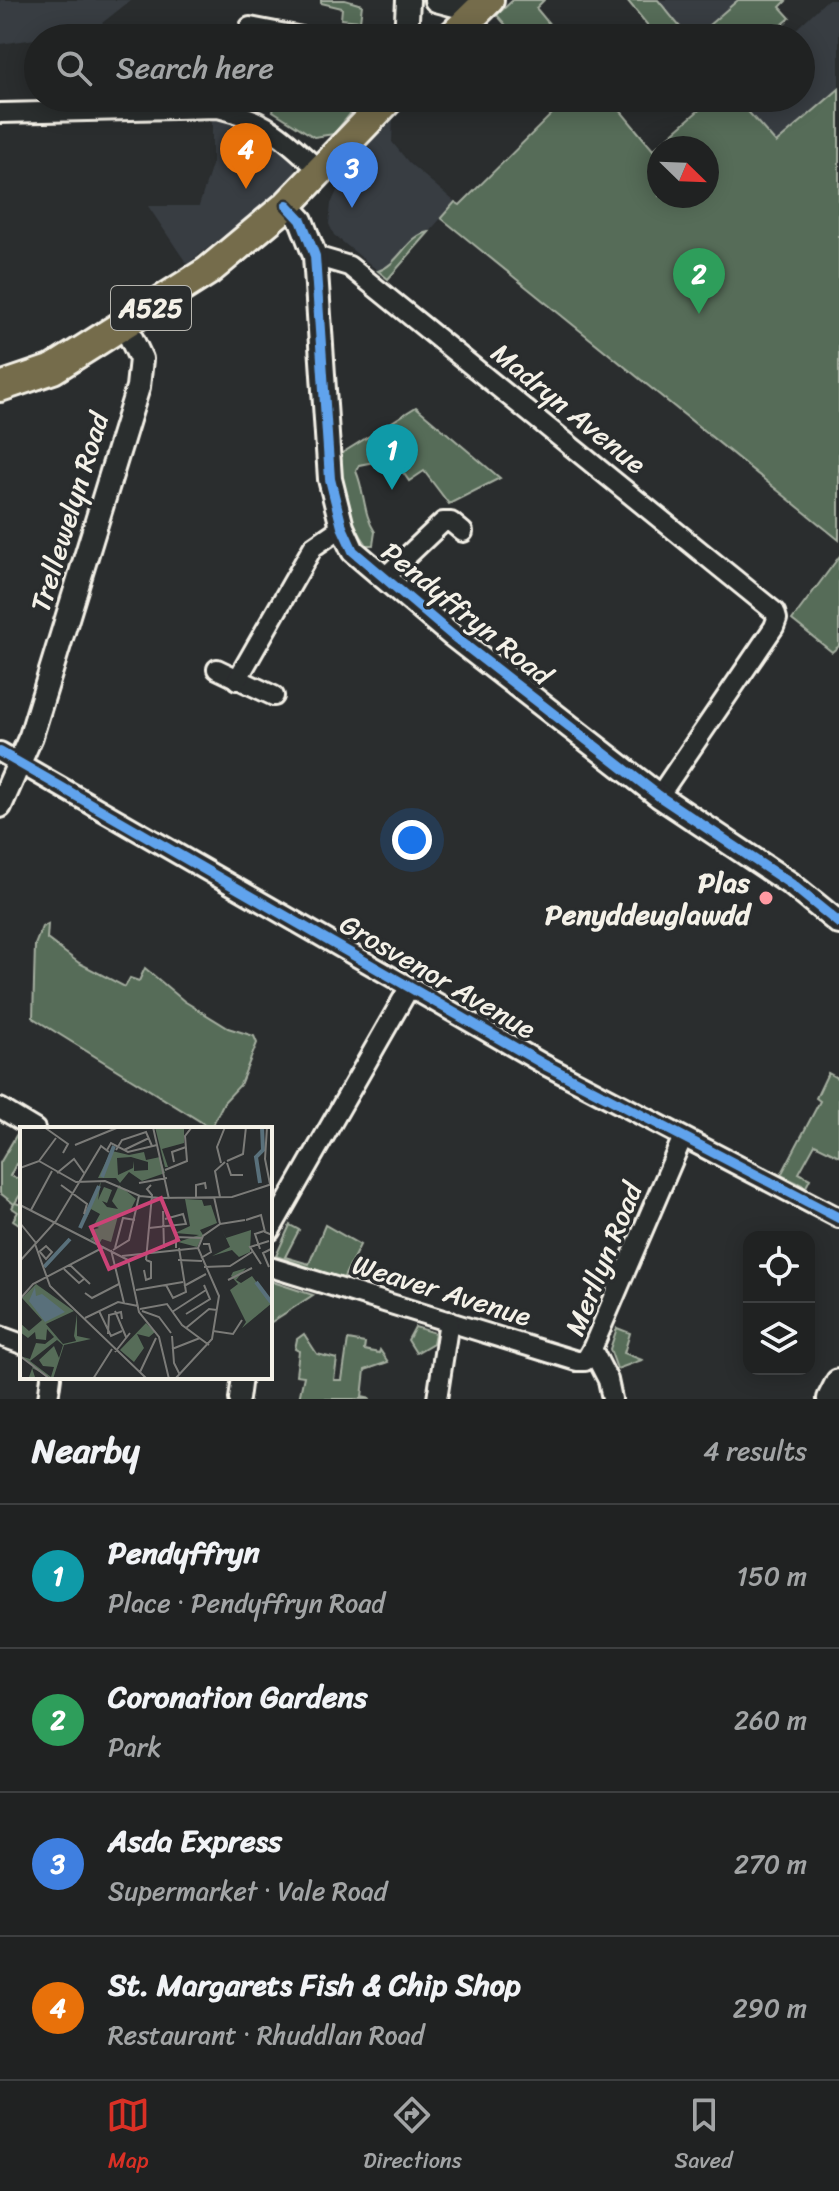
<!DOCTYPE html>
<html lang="en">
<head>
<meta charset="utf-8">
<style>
	body { margin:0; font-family:Sriracha,sans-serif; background:#2d2f2f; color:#f1f3f6 }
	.controls { position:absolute; right:24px; bottom:24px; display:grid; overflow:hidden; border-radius:16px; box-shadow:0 4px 20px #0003 }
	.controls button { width:72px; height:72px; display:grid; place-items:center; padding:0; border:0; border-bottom:2px solid #3d3f40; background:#202222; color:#f1f3f6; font:40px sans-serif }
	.compass { position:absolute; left:647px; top:136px; width:72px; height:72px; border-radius:50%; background:#202222; box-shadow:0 4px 20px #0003; rotate:113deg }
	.you { position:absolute; left:412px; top:840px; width:28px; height:28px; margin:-20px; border:6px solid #fff; border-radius:50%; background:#1a73e8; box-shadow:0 0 0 12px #1a73e833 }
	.badge { display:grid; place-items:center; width:52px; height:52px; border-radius:50%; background:#d93025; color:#fff; font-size:26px; font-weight:700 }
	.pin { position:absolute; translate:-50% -66px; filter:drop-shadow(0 2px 4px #0008) }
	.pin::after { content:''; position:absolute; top:42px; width:28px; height:24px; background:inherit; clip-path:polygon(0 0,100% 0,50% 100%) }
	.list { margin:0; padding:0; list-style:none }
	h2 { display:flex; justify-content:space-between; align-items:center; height:104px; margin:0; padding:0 32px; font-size:34px }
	h2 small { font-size:26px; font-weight:400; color:#a2a4a5 }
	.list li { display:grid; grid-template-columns:52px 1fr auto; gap:24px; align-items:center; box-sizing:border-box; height:144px; padding:0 32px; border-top:2px solid #3d3f40 }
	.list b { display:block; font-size:30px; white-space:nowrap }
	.list p { margin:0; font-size:26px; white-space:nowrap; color:#a2a4a5 }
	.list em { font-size:26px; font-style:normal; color:#a2a4a5 }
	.icon { flex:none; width:44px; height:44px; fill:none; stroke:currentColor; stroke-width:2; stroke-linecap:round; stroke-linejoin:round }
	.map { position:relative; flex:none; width:839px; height:1399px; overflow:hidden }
	.search { position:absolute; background:#202222; box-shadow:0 4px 20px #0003; left:24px; right:24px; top:24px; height:88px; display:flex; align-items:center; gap:20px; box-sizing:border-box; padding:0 28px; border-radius:44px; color:#a2a4a5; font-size:30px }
	.sheet { height:680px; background:#202222 }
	nav { display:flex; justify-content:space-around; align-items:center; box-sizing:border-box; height:112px; border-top:2px solid #3d3f40; background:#202222; font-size:22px; color:#a2a4a5 }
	nav a { display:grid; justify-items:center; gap:4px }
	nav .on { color:#d93025 }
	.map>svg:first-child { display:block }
	.built { fill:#383d43 }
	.green { fill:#566c58; stroke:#a5aea0; stroke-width:2; fill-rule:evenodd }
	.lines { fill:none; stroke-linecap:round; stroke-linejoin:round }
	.minor-casing { stroke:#f4f1e8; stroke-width:24 }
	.tertiary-casing { stroke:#f4f1e8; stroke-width:28 }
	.secondary-casing { stroke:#f4f1e8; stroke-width:32 }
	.primary-casing { stroke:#f4f1e8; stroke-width:34 }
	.minor { stroke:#2a2d2e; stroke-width:18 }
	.tertiary { stroke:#2a2d2e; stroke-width:22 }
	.secondary { stroke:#2a2d2e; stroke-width:26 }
	.primary { stroke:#746c4b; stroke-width:28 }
	.cycleway-casing { stroke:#2a2d2e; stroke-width:15 }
	.cycleway { stroke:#60a3ed; stroke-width:10 }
	.poi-dot { fill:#ff9aa2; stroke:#2a2d2e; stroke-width:3 }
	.labels { text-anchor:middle; stroke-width:7; stroke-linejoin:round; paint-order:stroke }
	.shield { fill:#2a2d2e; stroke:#b7b6b0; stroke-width:2 }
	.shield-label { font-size:26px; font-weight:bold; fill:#f4f1e8 }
	.street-label { font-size:28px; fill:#f4f1e8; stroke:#2a2d2e }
	.poi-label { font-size:28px; font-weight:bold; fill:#f4f1e8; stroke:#2a2d2e; text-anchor:end }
	.inset-river { fill:none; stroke:#59707b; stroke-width:4 }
	.inset-road { fill:none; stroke:#7b7b78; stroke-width:2 }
	.view { fill:#cc4377; fill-opacity:0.15; stroke:#cc4377; stroke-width:4 }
	.inset-edge { fill:none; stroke:#f4f1e8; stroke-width:4 }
</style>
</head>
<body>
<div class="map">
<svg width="839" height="1399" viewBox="0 0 839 1399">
	<rect width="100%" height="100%" fill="#2a2d2e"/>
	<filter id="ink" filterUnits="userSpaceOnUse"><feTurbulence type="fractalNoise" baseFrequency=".0125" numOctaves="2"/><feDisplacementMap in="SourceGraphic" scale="16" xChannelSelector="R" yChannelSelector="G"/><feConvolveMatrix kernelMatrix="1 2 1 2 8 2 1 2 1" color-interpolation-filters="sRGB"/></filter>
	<g filter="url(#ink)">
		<g class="built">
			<path d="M0,0h131l-39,31 -92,13z"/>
			<path d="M658,0h129l-7,7 10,11 -7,6 8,10 36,-34h12v89l-63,54 -40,-45h65v-60h-112z"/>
			<path d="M393,115l-1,27 17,21 46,39 -67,77 -54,-44 -5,-11 2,-20 15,-33z"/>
			<path d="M212,118l37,7 43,30 5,22 -36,39 -11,-1 -63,49 -39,-58h51l13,-41z"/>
		</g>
		<g class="green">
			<path d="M321,0h24l17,5 -2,16 -19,-2 1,-11 -21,-5z"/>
			<path d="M513,0h31l-8,8 25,30h-44l-20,-23z"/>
			<path d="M627,0h31l31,38h-31z"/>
			<path d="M738,0h49l-7,7 10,11 -7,6 8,10 -5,4h-92z"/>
			<path d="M839,89v451l-398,-322 14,-16 5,3 108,-107h42l43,52 60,-52h23l40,45zM659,148h48v48h-48z"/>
			<path d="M278,98h85l-29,36 -20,3 -41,-26z"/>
			<path d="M429,232l-41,47 -10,-8c22,-7 29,-36 51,-39z"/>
			<path d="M416,407l84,71 -51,26 -25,-33 -15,10 -20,-29 -15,10 -15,3 -3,6c9,21 7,43 19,61l-2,13h-6c-20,-27 -23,-57 -28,-90z"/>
			<path d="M839,557v89l-7,6 -40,-32z"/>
			<path d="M48,924l-1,15 32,24 46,24 5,-9 9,3 6,-13 39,33 44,27 26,8 3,7 -17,42 -16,17 -13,26 -178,-110 2,-73 7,-18z"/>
			<path d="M828,1073l11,6v77l-24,-12 -16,29 11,6 -4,8 -25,-12 39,-74 -4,-3z"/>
			<path d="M17,1134l5,3 -3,29 -3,-2 -6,12 12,4v12l-7,11 7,2v21l-9,-6 5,-8 -6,-4 2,-4 -14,-11v-30z"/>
			<path d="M290,1225l9,5 -14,27 24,7 16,-39 35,20 -17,34 -67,-23z"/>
			<path d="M270,1281l43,14 -43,28z"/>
			<path d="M415,1327l20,6 -2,10 -17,10 -8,-13z"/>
			<path d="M617,1328l13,5 -6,20 18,7 -25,9 -7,-20z"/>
			<path d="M304,1334l13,20 20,5 -3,21h8l6,-40 17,3 -1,7 15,3 1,-3 8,12 -23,8 -3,27 9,2h-72l5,-23 -8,-1 3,-24 -4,-2 2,-10z"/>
		</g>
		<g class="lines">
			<defs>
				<g id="minor">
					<path d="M250,27l57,11"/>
					<path d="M0,113l218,-5c47,11 67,30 102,63"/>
					<path d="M315,256l34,10 426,346 2,7 -3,8 -115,169"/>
					<path d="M383,579l60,-57h8l12,10"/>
					<path d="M217,669l57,27"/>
					<path d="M237,680l76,-133 29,-20"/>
					<path d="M0,752l545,313 294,153"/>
					<path d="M0,1108l35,21"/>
					<path d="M270,1231l139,-243"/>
					<path d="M270,1267l307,94h8l7,-12"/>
					<path d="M0,1336l22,8"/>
					<path d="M48,1399l3,-22"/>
					<path d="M239,1399l3,-22"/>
					<path d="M437,1399l12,-78"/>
					<path d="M612,1399l-4,-19 -16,-31 90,-210"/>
				</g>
				<g id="tertiary">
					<path d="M436,0l42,11"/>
					<path d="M406,38l2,-38"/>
					<path d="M287,205l14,15 14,36 15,223 12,48 11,24 99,84 207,161 132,88 48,39"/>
					<path d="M0,806l31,-70 107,-349 3,-28 -16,-34"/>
				</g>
				<path id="secondary" d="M831,1399l8,-16"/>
				<g id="primary">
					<path d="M450,38l39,-38"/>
					<path d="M0,387l53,-18 155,-98 79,-66 103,-107"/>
				</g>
			</defs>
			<use href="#minor" class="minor-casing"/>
			<use href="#tertiary" class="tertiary-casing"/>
			<use href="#secondary" class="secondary-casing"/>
			<use href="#primary" class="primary-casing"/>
			<use href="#minor" class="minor"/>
			<use href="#tertiary" class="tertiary"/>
			<use href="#secondary" class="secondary"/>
			<use href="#primary" class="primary"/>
			<defs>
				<g id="cycleway">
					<path d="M287,205l14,15 14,36 15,223 12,48 11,24 99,84 207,161 132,88 48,39"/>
					<path d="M0,752l545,313 294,153"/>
				</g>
			</defs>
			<use href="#cycleway" class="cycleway-casing"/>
			<use href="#cycleway" class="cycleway"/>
		</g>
	</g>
	<circle class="poi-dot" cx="766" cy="898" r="8"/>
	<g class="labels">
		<rect class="shield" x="111" y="286" width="80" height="44" rx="6"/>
		<g class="shield-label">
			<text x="151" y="317">A525</text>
		</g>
		<g class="street-label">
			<text transform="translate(569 408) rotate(39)" y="10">Madryn Avenue</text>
			<text transform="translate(69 512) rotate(-73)" y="10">Trellewelyn Road</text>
			<text transform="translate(467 613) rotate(39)" y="10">Pendyffryn Road</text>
			<text transform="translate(438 976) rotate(30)" y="10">Grosvenor Avenue</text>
			<text transform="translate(603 1259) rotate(-68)" y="10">Merllyn Road</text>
			<text transform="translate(442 1290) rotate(17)" y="10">Weaver Avenue</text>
		</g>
		<g class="poi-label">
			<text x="750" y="892">Plas<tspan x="750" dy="32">Penyddeuglawdd</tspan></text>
		</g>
	</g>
	<g transform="translate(20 1127)">
		<rect width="252" height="252" fill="#2a2d2e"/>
		<path d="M135,0h29v16l-22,6 6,18h-3zM94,18l-2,6 17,4 15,-3 2,8 14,-3 5,16 -23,8 -13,-9 -9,11 -4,-5h-18zM111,30l17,5v8l-14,1v-10l-1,7 -15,7 -1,-17zM81,54l-3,19 6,-13 8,3 -5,13 -5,-2 5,6 11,2 -6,-8 7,-16 17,14 -5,10 -13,7 -7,26 -9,-3 -3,5 -9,-5 6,-5 -4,-4 7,-2 -5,-3 6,-11 -9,-5 -6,13zM165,72l17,1 2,6 7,-1 6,18 -17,7 3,5 -6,12 -19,-5 21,-7 -24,-2 15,-7zM200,98l6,13 25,-8 -1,22 -11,5 -7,-7 -20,6 18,-9zM226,141l-10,12 5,3 11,-7 20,27 -30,25 4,-6 -16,-32 8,-6 -7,-8 2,-4zM16,157l38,27 -28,13 17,20 13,-3 -2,-5 3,-22v22l14,3 -27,6 -11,34 -21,-11 3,9h-6l4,-11 -13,-10 10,3 6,-16 9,1 9,-7 -7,-8 -1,11 -10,-1 -1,-7 -7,6 -8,-6v-9l9,8 13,-11 -20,-22zM37,213l6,5 -4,13 -5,-12 -15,14 4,6 11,1 -3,10 -21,-16zM126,196l9,9 -6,5 -12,-3 7,14 -10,14 -14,-12z" fill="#566c58" fill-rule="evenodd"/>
		<path d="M15,160l1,9 6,-2 23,18 -20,10 -16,-21z" fill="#59707b"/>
		<path class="inset-river" d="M82,50l12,-31M240,56l-4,-26 7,-7 -1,-23M60,101l19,-42M24,140l26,-28M236,155l15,20"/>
		<path class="inset-road" d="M24,0l24,17 -5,9M133,0l16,72M247,0l-2,32 5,25M55,18l44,-18M87,23l4,-7 17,9 29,-7M96,23l6,-10 24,-8 6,14M104,23l25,-12M19,34l17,-23M207,34l16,-7 3,-27M154,35l-2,-10 14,-5M201,36l-4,-16 8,-20M207,36l4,12h12M0,41l19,-7 37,21 29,-1 35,15 20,2 72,-1 40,-13M145,43l22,-9 -2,-25 7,-9M37,46l17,-14 10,14M119,56l28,-5M41,58l26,19 -3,10M176,70v-12l9,-2 1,6M200,70l-5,-26 10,-9M0,78l108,55 11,52 20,25 10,42M11,83l21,-39M143,84l1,37M226,93l15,-5 4,17 7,3M0,96l16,20M200,97l25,-4M129,101l37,-4 -3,-10 -18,5M15,117l15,42 97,93M95,121l8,-30 12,2M156,121v-11l26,1M178,121l5,-12 17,-12 -6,-27M240,122l-5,-15 9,-3M91,123l13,53M93,123l16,-10 10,-44M19,125l7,-6 6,6 -6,7 -6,-7M102,129l76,-8M181,131l10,-6 -2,-8h-6M126,133l6,-65 -5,-6 4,-4M158,133l24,1M0,134l36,-40 45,-75 8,6M241,137l-11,-17 19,-6M50,138l20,19M184,140l26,-1 22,-14M249,140l-6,-14 8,-4M44,142l15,14 5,-4M124,143l2,10 5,-2v-16l-5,-2M208,153l24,-12M146,158l7,13 13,-6 -7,-44M164,159l22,-12M116,163l47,-8M65,166l7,5 27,-14M0,172l13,-15 71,-37M120,182l27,-5 15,21 27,20M79,184l12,25 11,-5M95,184l11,26M122,184l17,6 12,16M152,185l34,-22M166,187l24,-15 -6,-14M65,191l33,-16 20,4M166,201l23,-19 8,1M193,204l20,3 9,-14M88,207l1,-19 12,-3 1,7M152,209l2,27 6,12M152,222l28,-11M95,225l15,-19M0,229l30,23M120,245l16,-34M73,252l19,-30M155,252l37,-40 7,-43 -21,-48"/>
		<path class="view" d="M141,71l17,42 -69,29 -18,-42z"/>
		<rect width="252" height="252" class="inset-edge"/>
	</g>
</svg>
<div class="controls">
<button><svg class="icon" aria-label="locate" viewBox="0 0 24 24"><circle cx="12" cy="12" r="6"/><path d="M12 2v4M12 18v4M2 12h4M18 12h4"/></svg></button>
<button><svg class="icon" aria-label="layers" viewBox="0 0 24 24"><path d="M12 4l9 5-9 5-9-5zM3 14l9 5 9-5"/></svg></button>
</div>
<svg class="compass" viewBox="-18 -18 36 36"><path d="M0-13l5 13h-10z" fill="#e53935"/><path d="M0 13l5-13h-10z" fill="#a2a4a5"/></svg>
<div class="you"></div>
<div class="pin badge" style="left:392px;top:490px;background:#0f9aa8">1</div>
<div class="pin badge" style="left:699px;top:314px;background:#2e9e5b">2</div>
<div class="pin badge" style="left:352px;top:208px;background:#3f7fe0">3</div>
<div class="pin badge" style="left:246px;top:189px;background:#e8710a">4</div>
<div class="search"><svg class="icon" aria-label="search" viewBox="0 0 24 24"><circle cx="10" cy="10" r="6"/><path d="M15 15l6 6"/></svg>Search here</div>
</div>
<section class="sheet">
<h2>Nearby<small>4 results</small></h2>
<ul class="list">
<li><span class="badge" style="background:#0f9aa8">1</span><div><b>Pendyffryn</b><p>Place · Pendyffryn Road</p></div><em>150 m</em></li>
<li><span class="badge" style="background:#2e9e5b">2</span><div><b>Coronation Gardens</b><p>Park</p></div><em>260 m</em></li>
<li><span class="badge" style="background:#3f7fe0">3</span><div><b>Asda Express</b><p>Supermarket · Vale Road</p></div><em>270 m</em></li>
<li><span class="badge" style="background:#e8710a">4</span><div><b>St. Margarets Fish &amp; Chip Shop</b><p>Restaurant · Rhuddlan Road</p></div><em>290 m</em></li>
</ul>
</section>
<nav>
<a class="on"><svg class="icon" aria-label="map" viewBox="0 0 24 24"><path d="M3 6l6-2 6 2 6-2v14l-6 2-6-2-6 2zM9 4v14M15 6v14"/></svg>Map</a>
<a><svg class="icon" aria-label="directions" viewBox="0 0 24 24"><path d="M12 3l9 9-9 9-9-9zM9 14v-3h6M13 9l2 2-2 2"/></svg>Directions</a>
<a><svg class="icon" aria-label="saved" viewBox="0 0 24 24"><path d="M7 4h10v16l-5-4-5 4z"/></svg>Saved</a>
</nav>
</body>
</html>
